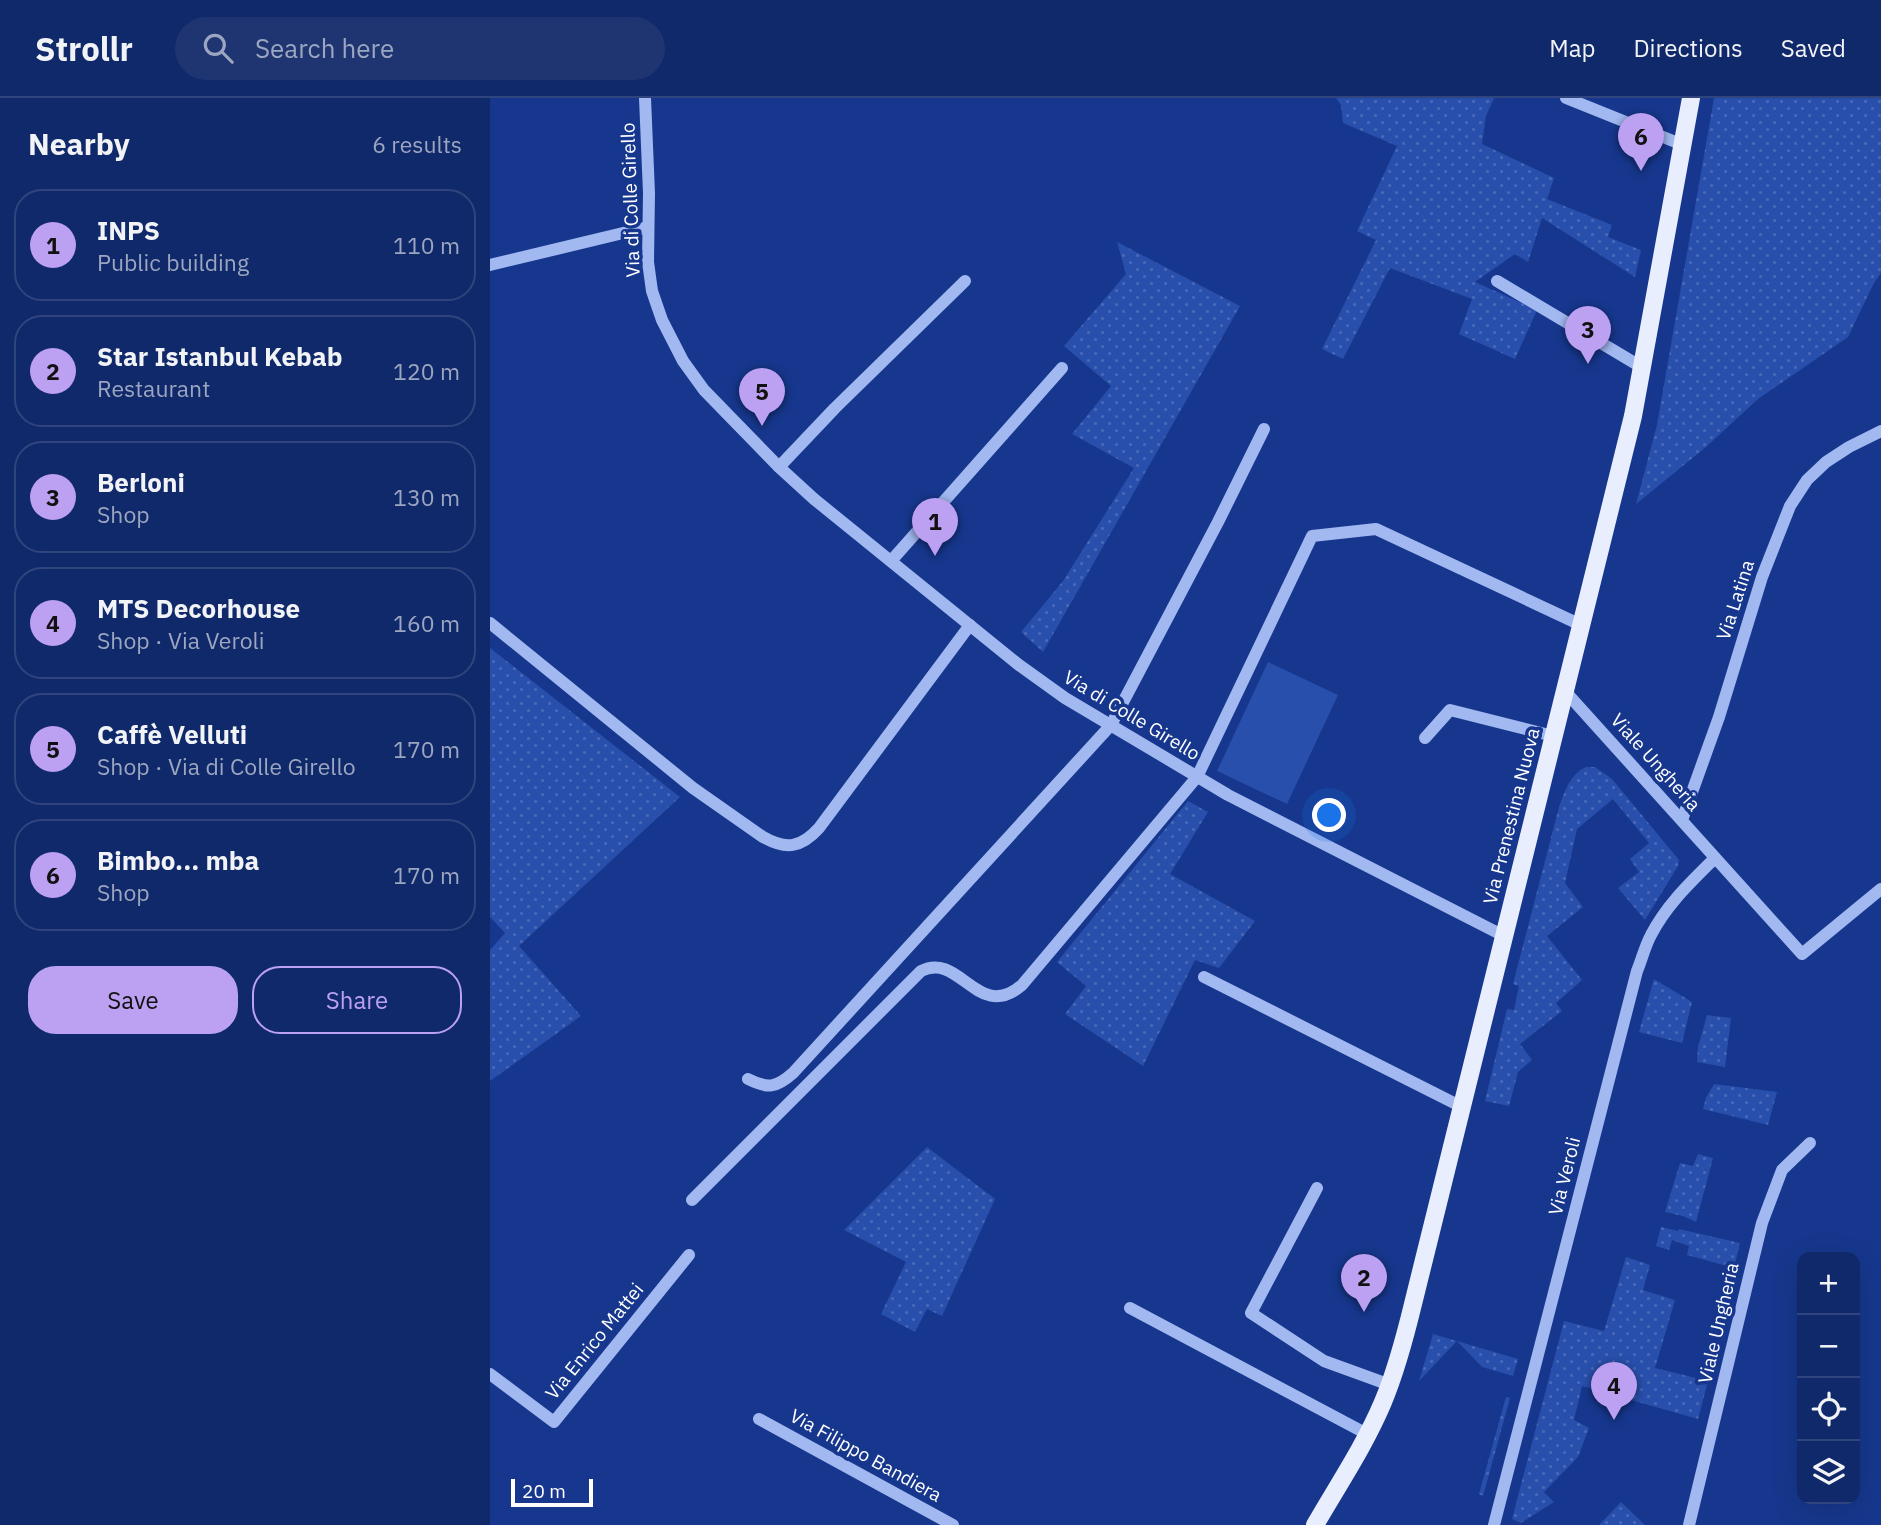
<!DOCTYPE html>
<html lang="en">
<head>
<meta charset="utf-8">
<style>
	body { margin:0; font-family:"IBM Plex Sans",sans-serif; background:#1e3572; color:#f1f3f6 }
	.controls { position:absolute; right:21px; bottom:21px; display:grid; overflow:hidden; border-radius:14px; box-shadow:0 7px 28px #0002 }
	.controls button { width:63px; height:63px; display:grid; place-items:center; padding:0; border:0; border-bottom:2px solid #30457e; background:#10296a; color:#f1f3f6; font:35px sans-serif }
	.scale { position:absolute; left:21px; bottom:18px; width:82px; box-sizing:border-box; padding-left:7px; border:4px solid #fff; border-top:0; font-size:19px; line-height:24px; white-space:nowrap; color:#fff; -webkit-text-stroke:5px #16378d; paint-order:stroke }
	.you { position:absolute; left:840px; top:718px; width:24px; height:24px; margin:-18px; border:5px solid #fff; border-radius:50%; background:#1a73e8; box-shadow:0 0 0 10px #1a73e833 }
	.badge { display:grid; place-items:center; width:46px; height:46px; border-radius:50%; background:#bca0f2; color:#111; font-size:23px; font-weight:700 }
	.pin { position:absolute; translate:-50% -58px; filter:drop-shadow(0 2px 4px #0008) }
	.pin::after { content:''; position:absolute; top:37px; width:24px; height:21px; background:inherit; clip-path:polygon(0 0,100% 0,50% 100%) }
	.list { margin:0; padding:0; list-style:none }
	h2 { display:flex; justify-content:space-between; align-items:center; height:91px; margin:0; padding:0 28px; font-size:30px }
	h2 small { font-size:23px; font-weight:400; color:#9ca6c1 }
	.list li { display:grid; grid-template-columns:46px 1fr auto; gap:21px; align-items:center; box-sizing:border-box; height:112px; margin:0 14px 14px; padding:0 14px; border:2px solid #30457e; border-radius:28px }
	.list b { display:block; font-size:26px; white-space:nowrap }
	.list p { margin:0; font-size:23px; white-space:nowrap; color:#9ca6c1 }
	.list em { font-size:23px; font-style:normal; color:#9ca6c1 }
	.actions { display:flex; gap:14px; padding:21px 28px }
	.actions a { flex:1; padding:16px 0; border:2px solid #bca0f2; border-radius:28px; text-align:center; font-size:24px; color:#bca0f2 }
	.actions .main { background:#bca0f2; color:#111 }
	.icon { flex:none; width:38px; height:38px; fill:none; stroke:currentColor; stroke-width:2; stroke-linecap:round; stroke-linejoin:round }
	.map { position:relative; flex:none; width:1391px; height:1427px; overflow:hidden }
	header { display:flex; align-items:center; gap:42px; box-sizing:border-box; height:98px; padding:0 35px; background:#10296a; border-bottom:2px solid #30457e }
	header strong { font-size:33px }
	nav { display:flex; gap:38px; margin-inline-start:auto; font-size:24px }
	.search { width:490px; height:63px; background:#1e3572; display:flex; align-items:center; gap:18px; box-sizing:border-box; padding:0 24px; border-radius:38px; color:#9ca6c1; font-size:26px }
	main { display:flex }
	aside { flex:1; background:#10296a }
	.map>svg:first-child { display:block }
	.grass { fill:url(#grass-dots) }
	.pitch { fill:#284fac }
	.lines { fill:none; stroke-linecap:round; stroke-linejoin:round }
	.minor { stroke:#a1b8f0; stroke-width:12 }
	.major { stroke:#e9eeff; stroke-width:18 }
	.labels { text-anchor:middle; stroke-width:7; stroke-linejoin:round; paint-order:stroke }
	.street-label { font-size:19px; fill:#fff; stroke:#16378d }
</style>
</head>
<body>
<header>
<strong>Strollr</strong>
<div class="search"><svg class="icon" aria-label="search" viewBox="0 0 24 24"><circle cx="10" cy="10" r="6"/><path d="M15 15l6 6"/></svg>Search here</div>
<nav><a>Map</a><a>Directions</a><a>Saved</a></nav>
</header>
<main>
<aside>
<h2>Nearby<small>6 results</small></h2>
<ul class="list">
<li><span class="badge">1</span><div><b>INPS</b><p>Public building</p></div><em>110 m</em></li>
<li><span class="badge">2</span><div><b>Star Istanbul Kebab</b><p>Restaurant</p></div><em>120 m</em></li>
<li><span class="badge">3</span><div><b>Berloni</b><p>Shop</p></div><em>130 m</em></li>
<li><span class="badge">4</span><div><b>MTS Decorhouse</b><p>Shop · Via Veroli</p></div><em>160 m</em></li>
<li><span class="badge">5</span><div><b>Caffè Velluti</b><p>Shop · Via di Colle Girello</p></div><em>170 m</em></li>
<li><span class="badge">6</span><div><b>Bimbo... mba</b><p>Shop</p></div><em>170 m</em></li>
</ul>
<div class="actions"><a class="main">Save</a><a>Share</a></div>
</aside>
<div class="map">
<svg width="1391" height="1427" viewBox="0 0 1391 1427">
	<defs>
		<pattern id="grass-dots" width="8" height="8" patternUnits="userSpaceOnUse" patternTransform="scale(1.75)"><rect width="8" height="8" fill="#284fac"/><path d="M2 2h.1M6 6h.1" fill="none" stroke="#4869b8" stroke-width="1.8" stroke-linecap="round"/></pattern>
	</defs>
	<rect width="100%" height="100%" fill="#16378d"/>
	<g class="grass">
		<path d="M846,0h158l-8,18 -4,28 72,34 -7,21 65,26 -4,12 33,13 -6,27 -93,-59 -14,44 -13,-8 -40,28 62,28 -22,49 -56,-25 13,-35 -82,-31 -47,91 -21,-10 54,-109 -19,-9 40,-85 -54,-23 -2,-18z"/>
		<path d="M1224,0h167v175l-7,10 -26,54 -90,62 -52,48 -70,57 21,-79z"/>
		<path d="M627,144l123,64 -197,346 -22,-20 42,-51 71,-113 -62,-34 39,-48 -47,-40 62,-72z"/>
		<path d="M0,550l190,149 -161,149 62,70 -91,65v-131l15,-17 -15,-16z"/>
		<path d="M1096,669h9l17,12 67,81 -1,6 -33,54 -27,-32 21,-16 -9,-13 19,-16 -36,-44 -36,30 -12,54 18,24 -36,29 35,44 -26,23 6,8 -42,33 12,16 -14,12 -9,34 -24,-5 22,-92 7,1 5,-24 -6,-2 46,-177c6,-16 11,-33 27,-40z"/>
		<path d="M698,703l20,11 -38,62 85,47 -36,47 -24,-8 -52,106 -78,-52 21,-28 -29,-24z"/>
		<path d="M1164,881l38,23 -10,41 -43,-11z"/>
		<path d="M1217,917l24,3 -6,49 -28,-5 1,-15z"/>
		<path d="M1224,986l63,8 -9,33 -65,-16 3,-11z"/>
		<path d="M437,1049l68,52 -53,117 -15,-7 -12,23 -34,-18 25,-52 -62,-32z"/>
		<path d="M1208,1056l15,4 -17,64 -13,-6 -18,-4 15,-49 13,3z"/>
		<path d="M1171,1129l17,4 1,-2 61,14 -6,25 -47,-13 2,-9 -17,-6 -3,10 -13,-4z"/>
		<path d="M1136,1159l24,8 -7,25 32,10 -20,68 53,13 -10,38 -116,-33 -8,34 15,8 -11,29 -34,35 10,10 -33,21 -9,-4 52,-198 40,10z"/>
		<path d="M943,1236l85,25 -5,17 -31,-9 -25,-26 -38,40z"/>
		<path d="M1016,1299l4,1 -27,98 -4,-2z"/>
		<path d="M1131,1404l24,23h-46z"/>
	</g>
	<path class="pitch" d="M778,564l70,33 -51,109 -70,-33z"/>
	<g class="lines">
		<g class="minor">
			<path d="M155,0l4,95 -1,69 4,29 10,29 21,41 21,29 75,77 35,32 205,166 46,33 163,97 276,141"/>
			<path d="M1076,0l117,47"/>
			<path d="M0,167l158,-38"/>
			<path d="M1007,183l146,87"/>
			<path d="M289,369l56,-59 130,-127"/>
			<path d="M401,463l171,-193"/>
			<path d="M0,525l203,165 70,49c23,13 38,11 56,-9l151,-203"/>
			<path d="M1074,592l238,264 79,-65"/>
			<path d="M935,640l25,-28 103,26"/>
			<path d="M1192,722l37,-103 43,-140 28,-71 17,-26 19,-18 23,-15 32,-16"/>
			<path d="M714,879l258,130"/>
			<path d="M258,981c20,10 28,9 45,-6l318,-348 107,-203 46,-93"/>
			<path d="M827,1090l-66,125 73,48 66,24"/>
			<path d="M202,1102l229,-229c39,-20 57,52 101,14l175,-208 115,-241 64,-7 205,96"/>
			<path d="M640,1210l237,126"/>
			<path d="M0,1276l64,48 135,-167"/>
			<path d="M269,1321l194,106"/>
			<path d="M1004,1427l143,-554c5,-12 8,-25 14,-36 16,-31 40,-53 64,-77"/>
			<path d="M1199,1427l73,-302 20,-53 28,-27"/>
		</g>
		<path class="major" d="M825,1427c23,-40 50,-80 68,-123 13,-31 22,-65 30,-98l220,-888 58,-318"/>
	</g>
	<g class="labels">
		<g class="street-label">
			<text transform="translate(140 102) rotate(-92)" y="7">Via di Colle Girello</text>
			<text transform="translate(1245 502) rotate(-72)" y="7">Via Latina</text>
			<text transform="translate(642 617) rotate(31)" y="7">Via di Colle Girello</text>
			<text transform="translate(1166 664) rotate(48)" y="7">Viale Ungheria</text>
			<text transform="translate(1021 718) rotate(-76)" y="7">Via Prenestina Nuova</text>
			<text transform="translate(1074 1078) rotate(-76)" y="7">Via Veroli</text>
			<text transform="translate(1228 1225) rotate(-77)" y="7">Viale Ungheria</text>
			<text transform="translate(104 1243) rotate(-51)" y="7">Via Enrico Mattei</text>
			<text transform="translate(376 1357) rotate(29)" y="7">Via Filippo Bandiera</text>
		</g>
	</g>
</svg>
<div class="controls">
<button>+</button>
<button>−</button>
<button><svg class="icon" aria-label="locate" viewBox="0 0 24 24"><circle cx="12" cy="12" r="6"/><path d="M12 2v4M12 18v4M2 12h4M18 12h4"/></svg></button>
<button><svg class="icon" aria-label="layers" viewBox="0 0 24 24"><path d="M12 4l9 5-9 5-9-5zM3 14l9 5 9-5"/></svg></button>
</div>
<div class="scale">20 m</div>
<div class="you"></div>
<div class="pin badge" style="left:445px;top:458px">1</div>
<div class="pin badge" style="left:874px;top:1214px">2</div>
<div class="pin badge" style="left:1098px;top:266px">3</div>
<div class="pin badge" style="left:1124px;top:1322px">4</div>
<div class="pin badge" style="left:272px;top:328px">5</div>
<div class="pin badge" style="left:1151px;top:73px">6</div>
</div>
</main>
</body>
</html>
